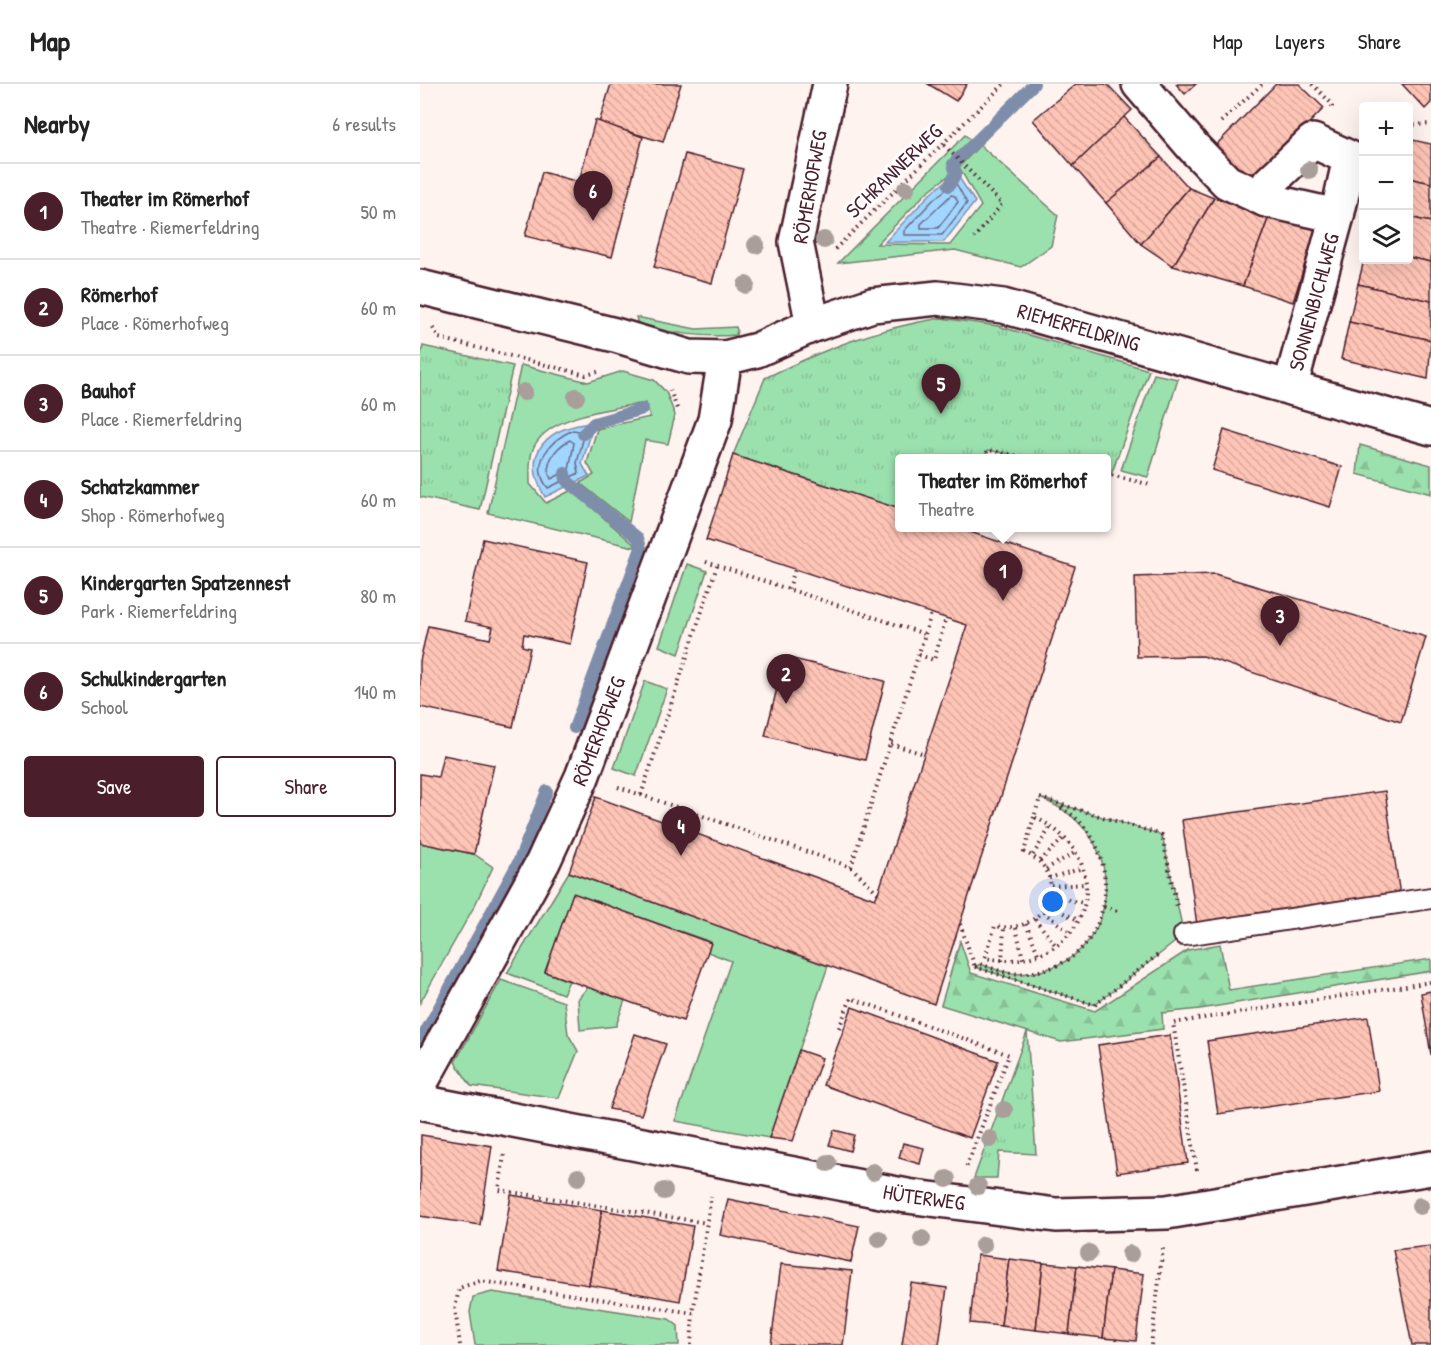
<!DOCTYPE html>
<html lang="en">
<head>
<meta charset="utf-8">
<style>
	body { margin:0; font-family:"Patrick Hand",sans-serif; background:#f6f6f6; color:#222 }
	.controls { position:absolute; right:18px; top:18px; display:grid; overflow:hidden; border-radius:6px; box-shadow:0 6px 24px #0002 }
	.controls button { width:54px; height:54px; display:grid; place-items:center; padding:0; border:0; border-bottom:2px solid #e0e0e0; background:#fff; color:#222; font:30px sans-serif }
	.you { position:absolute; left:633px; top:818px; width:21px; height:21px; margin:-15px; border:4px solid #fff; border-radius:50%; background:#1a73e8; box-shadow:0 0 0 9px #1a73e833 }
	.badge { display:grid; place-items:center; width:39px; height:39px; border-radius:50%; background:#4a1f2b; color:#fff; font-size:20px; font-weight:700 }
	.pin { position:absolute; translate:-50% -50px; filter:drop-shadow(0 2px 3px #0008) }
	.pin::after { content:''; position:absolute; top:32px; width:21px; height:18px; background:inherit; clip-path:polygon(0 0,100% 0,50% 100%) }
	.popup { position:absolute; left:475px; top:370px; width:216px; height:78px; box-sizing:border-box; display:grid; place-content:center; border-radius:6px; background:#fff; filter:drop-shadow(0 2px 4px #0005); font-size:20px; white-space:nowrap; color:#767676 }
	.popup b { font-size:22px; color:#222 }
	.popup::after { content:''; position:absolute; left:50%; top:100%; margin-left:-12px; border:12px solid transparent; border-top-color:#fff }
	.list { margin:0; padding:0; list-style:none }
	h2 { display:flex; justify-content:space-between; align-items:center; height:78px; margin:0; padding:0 24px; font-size:26px }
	h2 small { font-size:20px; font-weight:400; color:#767676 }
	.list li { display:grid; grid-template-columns:39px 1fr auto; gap:18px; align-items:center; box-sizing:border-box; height:96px; padding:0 24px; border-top:2px solid #e0e0e0 }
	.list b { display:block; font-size:22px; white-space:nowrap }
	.list p { margin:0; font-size:20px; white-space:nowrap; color:#767676 }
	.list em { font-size:20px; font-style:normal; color:#767676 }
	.actions { display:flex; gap:12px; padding:18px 24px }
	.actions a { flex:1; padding:14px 0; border:2px solid #4a1f2b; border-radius:6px; text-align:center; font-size:21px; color:#4a1f2b }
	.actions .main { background:#4a1f2b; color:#fff }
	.icon { flex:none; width:33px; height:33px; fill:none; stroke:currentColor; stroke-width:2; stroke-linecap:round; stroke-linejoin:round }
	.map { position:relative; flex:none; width:1011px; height:1261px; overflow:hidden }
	header { display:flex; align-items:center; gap:36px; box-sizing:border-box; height:84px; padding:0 30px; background:#fff; border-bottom:2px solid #e0e0e0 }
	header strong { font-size:28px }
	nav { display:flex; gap:33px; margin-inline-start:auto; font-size:21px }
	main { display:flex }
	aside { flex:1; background:#fff }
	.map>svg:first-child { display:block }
	.grass { fill:#9be1ae; stroke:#72806c; stroke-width:1.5 }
	.forest { fill:url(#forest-firs); stroke:#72806c; stroke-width:1.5 }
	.park { fill:url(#park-tufts); stroke:#72806c; stroke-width:1.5 }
	.water { fill:#a0d6ff; stroke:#7e8daa; stroke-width:1.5 }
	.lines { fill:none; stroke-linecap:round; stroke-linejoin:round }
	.shore { stroke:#6c6880; stroke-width:1.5 }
	.stream { stroke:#7e8daa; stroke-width:12 }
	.building { fill:url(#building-back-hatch); stroke:#4a1f2b; stroke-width:1.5 }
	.service-casing { stroke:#4a1f2b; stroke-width:24 }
	.minor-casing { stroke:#4a1f2b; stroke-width:38 }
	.path { stroke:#4a1f2b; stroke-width:4; stroke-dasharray:1.5 4.5; stroke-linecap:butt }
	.service { stroke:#fff; stroke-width:20 }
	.minor { stroke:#fff; stroke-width:33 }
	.tree { fill:#a99e99 }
	.labels { text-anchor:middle; stroke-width:6; stroke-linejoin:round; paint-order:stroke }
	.street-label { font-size:21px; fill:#4a1f2b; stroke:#fff }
</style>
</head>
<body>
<header>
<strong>Map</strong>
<nav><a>Map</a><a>Layers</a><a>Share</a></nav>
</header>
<main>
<aside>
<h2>Nearby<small>6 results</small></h2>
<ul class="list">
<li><span class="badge">1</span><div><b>Theater im Römerhof</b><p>Theatre · Riemerfeldring</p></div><em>50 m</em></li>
<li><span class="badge">2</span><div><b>Römerhof</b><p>Place · Römerhofweg</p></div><em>60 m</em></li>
<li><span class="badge">3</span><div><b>Bauhof</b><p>Place · Riemerfeldring</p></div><em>60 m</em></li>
<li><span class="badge">4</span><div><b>Schatzkammer</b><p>Shop · Römerhofweg</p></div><em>60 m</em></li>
<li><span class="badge">5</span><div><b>Kindergarten Spatzennest</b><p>Park · Riemerfeldring</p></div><em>80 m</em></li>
<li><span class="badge">6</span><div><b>Schulkindergarten</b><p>School</p></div><em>140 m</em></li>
</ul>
<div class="actions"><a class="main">Save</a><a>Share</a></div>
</aside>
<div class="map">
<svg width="1011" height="1261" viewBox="0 0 1011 1261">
	<defs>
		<pattern id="forest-firs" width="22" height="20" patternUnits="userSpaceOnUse" patternTransform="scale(1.5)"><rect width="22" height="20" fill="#9be1ae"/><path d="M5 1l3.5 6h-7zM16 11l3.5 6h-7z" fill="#87c196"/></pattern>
		<pattern id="park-tufts" width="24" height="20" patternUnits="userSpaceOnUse" patternTransform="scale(1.5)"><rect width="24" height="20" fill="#9be1ae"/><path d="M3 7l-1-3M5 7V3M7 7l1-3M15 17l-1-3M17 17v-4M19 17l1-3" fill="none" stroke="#87c196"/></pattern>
		<pattern id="building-back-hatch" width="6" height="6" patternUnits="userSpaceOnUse" patternTransform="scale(1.5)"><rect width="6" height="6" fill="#fec4b6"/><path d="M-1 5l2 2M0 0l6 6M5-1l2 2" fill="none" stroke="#dba89d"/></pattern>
	</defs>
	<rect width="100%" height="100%" fill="#fff3f0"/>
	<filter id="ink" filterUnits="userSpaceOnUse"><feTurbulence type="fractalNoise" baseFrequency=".0167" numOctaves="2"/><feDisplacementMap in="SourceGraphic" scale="12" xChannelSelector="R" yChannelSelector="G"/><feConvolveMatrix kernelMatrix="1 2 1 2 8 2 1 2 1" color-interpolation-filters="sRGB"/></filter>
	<g filter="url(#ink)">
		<g class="grass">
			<path d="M545,51l7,6 -23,21 3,11 -25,19 -50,52 73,1 31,-39 -22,-39 21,-22 78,70 -7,31 -30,21 -66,-17 -117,13z"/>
			<path d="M216,233l60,12 40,-2 1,3 -1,5c-34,3 -65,-2 -98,-10z"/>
			<path d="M101,281l67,17 35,-11 31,9 12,12 9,23 -7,29 -23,-4 -16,82 -49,-39 14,-8 -7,-12 10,-34 53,-12 -4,-14c-31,5 -104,12 -114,49 -3,9 -2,22 -2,32l16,19 26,-13 66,58 -150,-35z"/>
			<path d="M734,290l24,5 -30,98 -27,-7z"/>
			<path d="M267,480l20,7 -28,83 -20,-8z"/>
			<path d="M225,597l22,8 -31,87 -22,-8z"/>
			<path d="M620,714l122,37 22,100 -89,70 -120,-38 5,-3c10,3 20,8 31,9 17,3 37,-3 53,-11 50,-28 55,-100 15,-139 -11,-12 -24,-18 -39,-25z"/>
			<path d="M0,759l54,11 19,13 -18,38 -55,98z"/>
			<path d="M149,788l259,94 -59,172 -94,-17 56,-160 -23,-9 3,-10 -138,-48 -28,78 24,9 -6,13 -56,-21z"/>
			<path d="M81,896l63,22 4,32 10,17 -19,47 -88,-12 -16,-24z"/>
			<path d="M168,903l37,13 -9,26 -36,4 -2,-31z"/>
			<path d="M72,1208l177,27 9,7 1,19h-204l-5,-33 3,-15z"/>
		</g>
		<g class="forest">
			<path d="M940,361l71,20v29l-74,-20z"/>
			<path d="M540,857l11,32 124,38 93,-61 32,-6 9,46 202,-31v12l-231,38 -38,4 1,16 -102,13 -120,-37z"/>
		</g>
		<g class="park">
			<path d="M521,234l57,8 151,44 -38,105 -4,-1 -1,-16h-77l-41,-8 -4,8h-84l-1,51 -166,-54 32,-77c60,-29 109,-49 176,-60z"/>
			<path d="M3,262l90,20 -33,144 -60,-13v-138z"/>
			<path d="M607,948l9,122 -37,-2 -2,26h-23z"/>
		</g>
		<g class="water">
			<path d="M536,89l19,29 -31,40h-59l45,-48z"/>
			<path d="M174,339l-12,41 7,12 -44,21c-26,-45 3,-71 49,-74z"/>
		</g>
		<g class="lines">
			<g class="shore">
				<path d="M533,100l4,1 10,18 -25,32h-38v-4l30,-32z"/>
				<path d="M531,111l4,1 3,6 -20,26h-17v-4z"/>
				<path d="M153,346l12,2 -8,31 2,10 -31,15c-19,-24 2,-48 25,-58z"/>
				<path d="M150,356l4,3 -5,27 -18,9c-8,-16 5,-32 19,-39z"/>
			</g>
			<g class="stream">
				<path d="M529,102l7,-13 -3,-9 81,-80"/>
				<path d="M163,350l11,-11 49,-14"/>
				<path d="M145,389l1,7 72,58 3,10 -67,180"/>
				<path d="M0,958l98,-179 29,-72"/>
			</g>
		</g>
		<g class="building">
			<path d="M191,0h70l-18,58 -64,-19z"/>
			<path d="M508,0h39l-11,17z"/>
			<path d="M656,0h31l25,26 -59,56 -40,-46z"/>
			<path d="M756,0h20l-11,10z"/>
			<path d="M856,0h23l25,24 -74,75 -36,-36z"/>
			<path d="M982,0h29v19l-6,6z"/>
			<path d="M704,33l37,40 -55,46 -33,-37z"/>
			<path d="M175,36l48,17 -31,120 -87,-21 17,-64 37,10z"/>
			<path d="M988,55l23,5v39l-23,-5z"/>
			<path d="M265,70l58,15 -31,114 -58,-16z"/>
			<path d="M741,73l28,31 -48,56 -35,-41z"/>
			<path d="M988,94l23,5v39l-23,-5z"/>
			<path d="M769,104l25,10 -41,68 -32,-22z"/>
			<path d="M794,114l56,16 -27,72 -70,-20z"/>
			<path d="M850,130l47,12 -24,76 -50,-16z"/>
			<path d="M988,133l23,5v40l-23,-5z"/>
			<path d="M988,173l23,5v39l-73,-17 6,-24h44z"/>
			<path d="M938,200l73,17v39l-82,-18z"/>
			<path d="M929,238l82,18 -3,39 -87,-20z"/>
			<path d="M804,346l118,37 -12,40 -118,-37z"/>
			<path d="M313,371l167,54v19h58l117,39 -141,437 -365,-132 27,-75 279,102 3,-6 89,-268 -261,-85z"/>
			<path d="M63,455l105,23 -18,82 -46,-10 -2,12 8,2 -17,79 -93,-20v-46l8,-35 62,13 3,-12 -28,-6z"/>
			<path d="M795,490l211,63 -25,85 -198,-66 -66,1 -2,-80z"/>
			<path d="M365,573l100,24 -20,79 -100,-24z"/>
			<path d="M23,671l51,10 -20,89 -54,-11v-69l18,3z"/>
			<path d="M965,707l15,105 -203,29 -15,-105z"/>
			<path d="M153,809l138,50 -28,78 -138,-49z"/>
			<path d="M1011,907v64l-10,-62z"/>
			<path d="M432,923l146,54 -28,77 -147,-53z"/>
			<path d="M948,933l11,74 -161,23 -11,-73z"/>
			<path d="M215,950l31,10 -25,71 -32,-6z"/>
			<path d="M750,951l18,128 -71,10 -19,-128z"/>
			<path d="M379,966l23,8 -29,83 -24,-3z"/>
			<path d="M414,1046l20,5 -4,16 -21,-6z"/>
			<path d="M1,1051l71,11 -12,79 -60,-9z"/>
			<path d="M483,1059l21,5 -4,16 -21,-6z"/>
			<path d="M91,1111l91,15 -13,75 -91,-14z"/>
			<path d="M308,1115l131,27 -8,36 -131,-27z"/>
			<path d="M182,1126l91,16 -13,75 -91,-16z"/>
			<path d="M1011,1162v99h-19l-19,-95z"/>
			<path d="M557,1171l32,4 -8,67 -31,-3z"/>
			<path d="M589,1175l34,4 -7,67 -35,-4z"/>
			<path d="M623,1179l34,3 -8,68 -33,-4z"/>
			<path d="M361,1180l71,7 -9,74h-72z"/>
			<path d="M657,1182l34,4 -8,68 -34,-4z"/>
			<path d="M691,1186l33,4 -8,67 -33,-3z"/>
			<path d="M491,1199l36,5 -8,57h-37z"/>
		</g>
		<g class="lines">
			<defs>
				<path id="service" d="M764,851l247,-37"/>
				<g id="minor">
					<path d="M719,0l55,64 33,34 39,18 3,-17 44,-42 37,17 -13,58 -47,172"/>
					<path d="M846,116l71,16"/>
					<path id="s1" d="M0,203l195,48 74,22 36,1 32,-8 56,-25 59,-20 66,-7 65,8 428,122"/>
					<path d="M393,241l-17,-83 34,-158"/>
					<path id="s2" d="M0,1000l123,-222 39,-85 133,-357 10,-62"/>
					<path id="s3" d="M0,1018l487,94 149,19 111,-3 264,-44"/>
				</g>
			</defs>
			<use href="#service" class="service-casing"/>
			<use href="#minor" class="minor-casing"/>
			<g class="path">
				<path d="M892,0l20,20v5"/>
				<path d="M801,38l41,-38"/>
				<path d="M988,41l23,-1"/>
				<path d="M524,61l58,59 -28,34"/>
				<path d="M415,165l169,-165"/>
				<path d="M13,244l6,10 147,37 15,-4"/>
				<path d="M250,306l8,21"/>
				<path d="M564,374l4,-8 41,8"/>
				<path d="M686,390l46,11"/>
				<path d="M369,505l6,-20"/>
				<path d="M505,550l6,-21"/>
				<path d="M499,571l15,5 12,-42"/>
				<path d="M471,660l33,10"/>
				<path d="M198,703l233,80 74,-233 -222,-73"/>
				<path d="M221,711l76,-229"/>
				<path d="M620,714l122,37 15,72"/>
				<path d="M614,733l-10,35c51,22 22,85 -29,74l-10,32c103,19 141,-98 49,-141l6,-19"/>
				<path d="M613,771l18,-29"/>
				<path d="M620,777l25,-24"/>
				<path d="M431,783l27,26"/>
				<path d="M626,785l30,-17"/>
				<path d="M629,794l34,-10"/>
				<path d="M631,802l35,-2"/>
				<path d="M630,812l34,7"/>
				<path d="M627,821l31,15"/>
				<path d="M684,823l17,5"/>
				<path d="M623,828l28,21"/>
				<path d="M615,835l22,28"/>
				<path d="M540,840l15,43"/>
				<path d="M606,840l13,32"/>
				<path d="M596,844l7,31"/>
				<path d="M582,877l2,-33"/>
				<path d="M555,882l5,-2c10,3 20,8 31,9 12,2 24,-1 36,-4 73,-20 78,-132 10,-163"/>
				<path d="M555,883l120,38 65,-52"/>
				<path d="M419,944l12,-30 158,57 -43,113"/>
				<path d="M84,1071l-5,35 208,33"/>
				<path d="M777,1086l-24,-147 258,-41"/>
				<path d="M40,1261l-5,-36 4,-21 21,-7 213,32"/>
				<path d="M271,1261l2,-32 18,-117"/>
				<path d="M731,1261l12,-97"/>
			</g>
			<use href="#service" class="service"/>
			<use href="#minor" class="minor"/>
		</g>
		<g class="tree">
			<circle cx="889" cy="86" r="9"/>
			<circle cx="486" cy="105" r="9"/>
			<circle cx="404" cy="156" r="9"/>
			<circle cx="336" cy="161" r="9"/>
			<circle cx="326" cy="201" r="9"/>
			<circle cx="104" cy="308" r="9"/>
			<circle cx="156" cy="313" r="9"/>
			<circle cx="584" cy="1026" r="9"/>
			<circle cx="570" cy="1055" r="9"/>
			<circle cx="408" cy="1079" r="9"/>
			<circle cx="453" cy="1088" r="9"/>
			<circle cx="158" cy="1093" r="9"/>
			<circle cx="527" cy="1095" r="9"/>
			<circle cx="558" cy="1102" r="9"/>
			<circle cx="244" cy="1107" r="9"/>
			<circle cx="1000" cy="1122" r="9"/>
			<circle cx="459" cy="1155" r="9"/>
			<circle cx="502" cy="1155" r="9"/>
			<circle cx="563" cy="1161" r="9"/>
			<circle cx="669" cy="1169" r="9"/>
			<circle cx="710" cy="1170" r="9"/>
		</g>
	</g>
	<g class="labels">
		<g class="street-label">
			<text transform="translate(474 87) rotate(-44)" y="7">SCHRANNERWEG</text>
			<text transform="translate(390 103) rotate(-80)" y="7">RÖMERHOFWEG</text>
			<text transform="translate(894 218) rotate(-75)" y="7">SONNENBICHLWEG</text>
			<text dy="7" stroke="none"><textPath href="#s1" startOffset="681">RIEMERFELDRING</textPath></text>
			<text dy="7" stroke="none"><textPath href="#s2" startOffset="396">RÖMERHOFWEG</textPath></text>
			<text dy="7" stroke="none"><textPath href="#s3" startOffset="513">HÜTERWEG</textPath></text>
		</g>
	</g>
</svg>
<div class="controls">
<button>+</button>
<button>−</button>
<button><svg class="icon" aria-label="layers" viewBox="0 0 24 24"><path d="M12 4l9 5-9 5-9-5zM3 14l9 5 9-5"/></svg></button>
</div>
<div class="you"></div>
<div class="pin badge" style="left:583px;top:517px">1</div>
<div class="popup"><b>Theater im Römerhof</b>Theatre</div>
<div class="pin badge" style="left:366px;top:620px">2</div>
<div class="pin badge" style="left:860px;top:562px">3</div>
<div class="pin badge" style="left:261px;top:772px">4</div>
<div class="pin badge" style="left:521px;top:330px">5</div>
<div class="pin badge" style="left:173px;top:137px">6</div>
</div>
</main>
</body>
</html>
